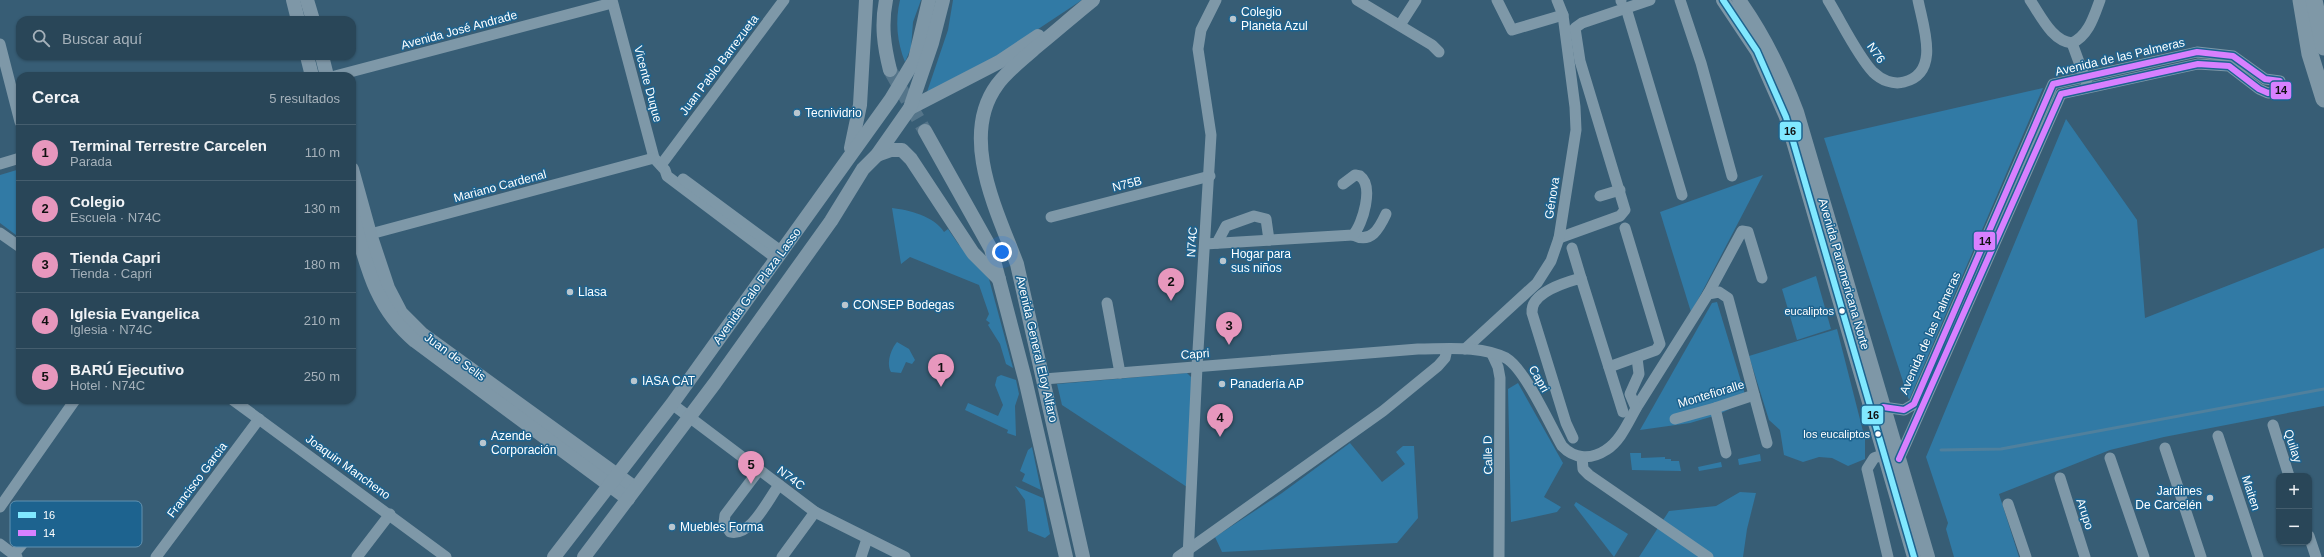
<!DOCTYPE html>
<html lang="es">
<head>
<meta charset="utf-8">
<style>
	body { margin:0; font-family:Arial,sans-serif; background:#314d5e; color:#f1f3f6 }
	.controls { position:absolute; right:12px; bottom:12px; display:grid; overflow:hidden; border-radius:8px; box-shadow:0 1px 3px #0004 }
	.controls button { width:36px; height:36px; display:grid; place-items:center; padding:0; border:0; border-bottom:1px solid #455e6e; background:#294658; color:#f1f3f6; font:20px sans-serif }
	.you { position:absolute; left:1002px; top:252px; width:14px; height:14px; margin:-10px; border:3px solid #fff; border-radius:50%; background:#1a73e8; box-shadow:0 0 0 6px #1a73e833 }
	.badge { display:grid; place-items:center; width:26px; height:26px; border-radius:50%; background:#e797bd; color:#111; font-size:13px; font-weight:700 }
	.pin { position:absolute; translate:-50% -33px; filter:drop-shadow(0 1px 2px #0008) }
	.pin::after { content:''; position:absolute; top:21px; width:14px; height:12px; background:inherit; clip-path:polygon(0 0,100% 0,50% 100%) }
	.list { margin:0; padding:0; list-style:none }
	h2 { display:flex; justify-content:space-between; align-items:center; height:52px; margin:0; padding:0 16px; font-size:17px }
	h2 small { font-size:13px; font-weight:400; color:#a5b1ba }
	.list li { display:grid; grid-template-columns:26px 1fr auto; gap:12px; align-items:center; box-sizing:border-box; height:56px; padding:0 16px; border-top:1px solid #455e6e }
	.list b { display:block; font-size:15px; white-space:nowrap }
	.list p { margin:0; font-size:13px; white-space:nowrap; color:#a5b1ba }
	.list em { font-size:13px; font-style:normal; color:#a5b1ba }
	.icon { flex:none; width:22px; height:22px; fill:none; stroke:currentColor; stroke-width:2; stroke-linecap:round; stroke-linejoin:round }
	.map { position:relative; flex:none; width:2324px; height:557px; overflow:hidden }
	.search { position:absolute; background:#294658; box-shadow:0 1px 3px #0004; left:16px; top:16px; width:340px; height:44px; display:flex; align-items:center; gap:10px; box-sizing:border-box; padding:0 14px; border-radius:12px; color:#a5b1ba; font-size:15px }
	.panel { position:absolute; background:#294658; box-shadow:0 1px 3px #0004; left:16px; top:72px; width:340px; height:332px; border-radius:12px }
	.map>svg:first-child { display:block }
	.green { fill:#317aa5 }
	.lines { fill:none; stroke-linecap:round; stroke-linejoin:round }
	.stream { stroke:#50809d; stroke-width:3 }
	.major-tunnel { stroke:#55758a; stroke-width:14; stroke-dasharray:14 7; stroke-linecap:butt }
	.minor { stroke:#7e98a8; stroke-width:11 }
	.major { stroke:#7e97a7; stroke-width:14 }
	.highway { stroke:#7f98a7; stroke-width:17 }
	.bus-1-casing { stroke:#1d638f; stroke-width:9 }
	.bus-2-casing { stroke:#1d638f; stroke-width:9 }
	.bus-1 { stroke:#80e8ff; stroke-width:6 }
	.bus-2 { stroke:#d880ff; stroke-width:6 }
	.poi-dot { fill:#b9c6cf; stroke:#1d638f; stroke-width:1.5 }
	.bus-dot { fill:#fff; stroke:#1d638f; stroke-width:1.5 }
	.labels { text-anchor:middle; stroke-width:3; stroke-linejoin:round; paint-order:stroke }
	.bus-label { font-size:11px; fill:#fff; stroke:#1d638f; text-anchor:end }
	.poi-label { font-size:12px; fill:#fff; stroke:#1d638f; text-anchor:start }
	.street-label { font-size:12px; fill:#fff; stroke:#1d638f }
	.key { fill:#1d638f; stroke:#6192b1; stroke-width:1 }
	.key-label { font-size:11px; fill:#fff }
	.line-badge { stroke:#1d638f; stroke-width:1.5 }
	.pale-badge-label { font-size:11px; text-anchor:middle; font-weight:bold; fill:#111 }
</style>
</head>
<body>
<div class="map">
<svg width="2324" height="557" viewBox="0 0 2324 557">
	<rect width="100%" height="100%" fill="#375d75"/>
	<g class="green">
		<path d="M900,0h21l-8,22 -2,26 -6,14c-8,-20 -10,-41 -5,-62z"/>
		<path d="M953,0h129l-83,55 -72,37 21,-62z"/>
		<path d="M2043,88l-134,312 -85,-262z"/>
		<path d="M2066,119l71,101 8,98 179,-70v158l-160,31 -54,13 -111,44 20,63h-65l-8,-28 2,-6 -22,-66z"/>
		<path d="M20,169v69l-20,-15v-48z"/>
		<path d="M1763,175l-62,119 -10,18 -31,-100z"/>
		<path d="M892,208c17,2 42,8 52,24l4,-3 11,16 6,4 24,30 24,89 -7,-4 -6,-20 -12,-19 2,-2 -4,-3 3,-6 -10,-29 -69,-28 -9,7z"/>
		<path d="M1816,276l15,53 -34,11 -15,-51z"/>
		<path d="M1717,302l30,99 -30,14 -27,8 -50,7 72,-127z"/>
		<path d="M1837,329l28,110v20l-17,7 -16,-8 -13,-1 -16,5 -19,-7 -4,-25 -11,-10 -20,-64z"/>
		<path d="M897,342l12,7 6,11 -3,4 -6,-2 -5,11 -10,-1c-5,-9 0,-23 6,-30z"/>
		<path d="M1187,373l5,5 -5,109 -125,-82 -5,-21z"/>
		<path d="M1001,375l15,5 3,14 -4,12 1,30 -9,-3 1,-3 -43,-20 3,-7 30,13 5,-11 -8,-20 2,-8z"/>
		<path d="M1518,383l45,80 -19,34 17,10 -4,5 -46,10 -3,-133z"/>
		<path d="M1350,443l32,39 23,-18 -9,-12 7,-6h11l4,72 -21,25 -175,9 -7,-15 67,-44z"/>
		<path d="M1032,447l9,43 -19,-9 3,-7 -5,-3 8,-21z"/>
		<path d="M1630,453h11v5l24,-1v2h6v2h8l2,10 -49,-1z"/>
		<path d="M1760,454l1,7 -22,4 -1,-6z"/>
		<path d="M1721,462l1,5 -23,4 -1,-4z"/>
		<path d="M1015,486l28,12 7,36 -5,4 -17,-7 -3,-31z"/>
		<path d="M1740,492l16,1 -9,36 -4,28h-104l30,-46 47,-5z"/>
		<path d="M1576,502l52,32 -14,23 -40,-52z"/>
	</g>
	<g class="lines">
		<path class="stream" d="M1941,450l60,-1 323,-60"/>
		<path class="major-tunnel" d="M890,70l35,61"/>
		<g class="minor">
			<path d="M612,0l42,158 11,12 2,6 110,83"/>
			<path d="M1357,0l75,45 7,7"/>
			<path d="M1497,0l15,30 51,-15"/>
			<path d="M1621,0v1"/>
			<path d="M1680,0l21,63 31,113"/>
			<path d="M1828,0c13,21 29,55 45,72 8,8 20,13 31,10 37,-9 19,-56 14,-82"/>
			<path d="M2030,0c11,16 22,41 42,43 17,-8 22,-27 28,-43"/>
			<path d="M1626,8l56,187"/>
			<path d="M1400,25l16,-25"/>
			<path d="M2072,43l15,41"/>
			<path d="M0,44l20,78"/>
			<path d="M335,76l277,-73"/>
			<path d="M0,164l20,-6"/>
			<path d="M661,165l123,-165"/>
			<path d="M683,179l99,73"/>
			<path d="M1600,196l20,-6"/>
			<path d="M1051,217l159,-41"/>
			<path d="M0,233l20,14"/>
			<path d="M1353,235c18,9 26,-6 33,-21"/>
			<path d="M363,236l291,-78"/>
			<path d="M1559,238l61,-22 5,-6 -45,-149 -5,-33 7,-5 68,-23"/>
			<path d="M1217,243l9,-17 28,-10 12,3 3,21"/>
			<path d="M1205,244l148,-9c10,-11 21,-49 7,-59l-5,-1 -12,9"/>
			<path d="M1572,248l9,30"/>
			<path d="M1708,294l34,-63 6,1 14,46"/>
			<path d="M1107,303l13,70"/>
			<path d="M1465,349l72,-66 14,-22 8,-23 17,-108 -1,-23 -12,-92 -6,-15"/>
			<path d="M1492,354l6,13 2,11 -1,179"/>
			<path d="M1609,367l47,-17 4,-6 -35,-116"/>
			<path d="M1044,379l374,-30c27,0 63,-4 88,9 19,11 44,67 56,88 12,13 29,14 44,4 15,-9 23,-30 32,-45 23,-37 47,-74 70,-111l11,-2 9,6 39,145"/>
			<path d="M233,400l213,157"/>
			<path d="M672,404l143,108 90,45"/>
			<path d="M1883,407l21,3 10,-6 139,-320 144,-32 36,4 32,23 15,2 3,9 -15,3 -9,-4 -30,-23 -31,-2 -137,30 -162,365"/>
			<path d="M1636,408l-6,-14 9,-20 -2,-16"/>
			<path d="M1715,408l11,45"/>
			<path d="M1675,419l40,-11 39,-13"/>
			<path d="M2273,425l16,51"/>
			<path d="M2218,436l40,121"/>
			<path d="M1573,438l-7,-15 -34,-110c-2,-21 35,-31 49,-35l42,134"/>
			<path d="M2165,448l36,109"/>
			<path d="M1885,454l-11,4 -7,11 21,88"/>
			<path d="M1582,457l1,12 6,6 119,82"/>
			<path d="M2110,458l34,99"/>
			<path d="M759,470l-34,45 -1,8 6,9c21,5 37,-31 49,-47"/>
			<path d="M2060,478l25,79"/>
			<path d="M2008,504l18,53"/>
			<path d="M0,507l75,-107"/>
			<path d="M2309,536l7,21"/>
			<path d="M0,544l17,13"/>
			<path d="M14,554l34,-41"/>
			<path d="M156,557l103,-138"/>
			<path d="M357,557l33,-43"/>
			<path d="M782,557l33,-45"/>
			<path d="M861,557l6,-18"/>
			<path d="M1178,557l205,-146 55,-45 7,-8 2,-9"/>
			<path d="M1188,557l9,-190 14,-232 -13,-86 3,-19 15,-30"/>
		</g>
		<g class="major">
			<path d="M293,0l5,20"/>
			<path d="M307,0l6,20"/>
			<path d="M886,0c-5,25 -2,46 4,70"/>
			<path d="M1723,0l34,51 29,66 128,440"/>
			<path d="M1739,0c25,35 43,72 58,112l131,445"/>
			<path d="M307,56l5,20"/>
			<path d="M322,56l5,20"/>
			<path d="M910,108l89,-46 39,-26"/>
			<path d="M925,131l66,118 34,130 41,178"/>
			<path d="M851,148l9,-43 6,-105"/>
			<path d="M877,155l14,-5h11l9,9 62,94 26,26"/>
			<path d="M352,169l18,65 18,54 13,25 21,21 213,154"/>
			<path d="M352,214c14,49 22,93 63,127l213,158"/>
			<path d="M554,557l118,-153 219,-305 24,-40 14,-59"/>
			<path d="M584,557l131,-174 116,-162 32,-52 14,-14 33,-47 22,-65 11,-43"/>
			<path d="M1083,557l-66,-293c-20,-53 -58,-127 -20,-179 10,-14 25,-25 37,-36 20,-16 39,-33 59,-49"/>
		</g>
		<g class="highway">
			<path d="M2301,0l9,54 14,45"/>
			<path d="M2314,0l10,47"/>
		</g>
		<defs>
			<path id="bus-1" d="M1723,0l34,51 29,66 128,440"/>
			<path id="bus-2" d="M1883,407l21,3 10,-6 139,-320 144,-32 36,4 32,23 15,2 3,9 -15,3 -9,-4 -30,-23 -31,-2 -137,30 -162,365"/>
		</defs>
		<use href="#bus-1" class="bus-1-casing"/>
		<use href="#bus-2" class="bus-2-casing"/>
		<use href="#bus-1" class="bus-1"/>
		<use href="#bus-2" class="bus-2"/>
	</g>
	<g class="poi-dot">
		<circle cx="1233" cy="19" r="4"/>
		<circle cx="797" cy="113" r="4"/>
		<circle cx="1223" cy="261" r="4"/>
		<circle cx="570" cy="292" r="4"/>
		<circle cx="845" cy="305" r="4"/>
		<circle cx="634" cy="381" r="4"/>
		<circle cx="1222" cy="384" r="4"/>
		<circle cx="483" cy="443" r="4"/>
		<circle cx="2210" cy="498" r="4"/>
		<circle cx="672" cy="527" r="4"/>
	</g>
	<g class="bus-dot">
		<circle cx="1842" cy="311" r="3.5"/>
		<circle cx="1878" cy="434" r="3.5"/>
	</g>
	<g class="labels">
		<g class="bus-label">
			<text x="1834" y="315">eucaliptos</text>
			<text x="1870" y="438">los eucaliptos</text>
		</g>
		<g class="poi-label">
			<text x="1241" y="16">Colegio<tspan x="1241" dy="14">Planeta Azul</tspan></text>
			<text x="805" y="117">Tecnividrio</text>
			<text x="1231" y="258">Hogar para<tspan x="1231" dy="14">sus niños</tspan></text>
			<text x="578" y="296">Llasa</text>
			<text x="853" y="309">CONSEP Bodegas</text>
			<text x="642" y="385">IASA CAT</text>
			<text x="1230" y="388">Panadería AP</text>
			<text x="491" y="440">Azende<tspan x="491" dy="14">Corporación</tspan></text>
			<text x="2202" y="495" text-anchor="end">Jardines<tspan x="2202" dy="14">De Carcelén</tspan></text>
			<text x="680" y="531">Muebles Forma</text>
		</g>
		<g class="street-label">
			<text transform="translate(459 30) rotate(-15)" y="4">Avenida José Andrade</text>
			<text transform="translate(1876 53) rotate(55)" y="4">N76</text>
			<text transform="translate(2120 57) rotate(-13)" y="4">Avenida de las Palmeras</text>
			<text transform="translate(719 65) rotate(-53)" y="4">Juan Pablo Barrezueta</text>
			<text transform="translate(648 84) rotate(75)" y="4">Vicente Duque</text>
			<text transform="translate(1127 184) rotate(-14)" y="4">N75B</text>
			<text transform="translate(500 186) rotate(-15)" y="4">Mariano Cardenal</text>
			<text transform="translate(1552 198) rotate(-81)" y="4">Génova</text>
			<text transform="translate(1192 242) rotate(-86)" y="4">N74C</text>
			<text transform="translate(1844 274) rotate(74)" y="4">Avenida Panamericana Norte</text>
			<text transform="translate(757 286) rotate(-54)" y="4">Avenida Galo Plaza Lasso</text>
			<text transform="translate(1930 333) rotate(-66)" y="4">Avenida de las Palmeras</text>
			<text transform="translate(1037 349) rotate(77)" y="4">Avenida General Eloy Alfaro</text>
			<text transform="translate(1195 354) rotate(-4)" y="4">Capri</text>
			<text transform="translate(455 357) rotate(36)" y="4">Juan de Selis</text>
			<text transform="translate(1539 379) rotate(60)" y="4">Capri</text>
			<text transform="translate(1711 394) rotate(-17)" y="4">Montefioralle</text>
			<text transform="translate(2293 446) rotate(72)" y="4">Quilay</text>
			<text transform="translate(1488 455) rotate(-91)" y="4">Calle D</text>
			<text transform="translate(348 467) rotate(36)" y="4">Joaquin Mancheno</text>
			<text transform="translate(791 478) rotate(37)" y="4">N74C</text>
			<text transform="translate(197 480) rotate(-53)" y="4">Francisco Garcia</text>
			<text transform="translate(2251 493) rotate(72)" y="4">Maiten</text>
			<text transform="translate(2085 514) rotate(72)" y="4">Arupo</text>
		</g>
	</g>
	<rect x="10" y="501" width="132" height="46" rx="6" class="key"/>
	<rect x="18" y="512" width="18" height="6" fill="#80e8ff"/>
	<rect x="18" y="530" width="18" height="6" fill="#d880ff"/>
	<g class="key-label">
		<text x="43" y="519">16</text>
		<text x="43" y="537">14</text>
	</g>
	<g class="line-badge">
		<rect x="2270" y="81" width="22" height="19" rx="4" fill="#d880ff"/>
		<rect x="1779" y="121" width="23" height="20" rx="4" fill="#80e8ff"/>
		<rect x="1973" y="231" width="23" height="20" rx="4" fill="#d880ff"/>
		<rect x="1861" y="405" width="23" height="20" rx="4" fill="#80e8ff"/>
	</g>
	<g class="pale-badge-label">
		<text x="2281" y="94">14</text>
		<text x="1790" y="135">16</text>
		<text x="1985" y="245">14</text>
		<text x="1873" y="419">16</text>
	</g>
</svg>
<div class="controls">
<button>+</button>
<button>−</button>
</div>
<div class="you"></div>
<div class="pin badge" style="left:941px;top:387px">1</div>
<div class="pin badge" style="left:1171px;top:301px">2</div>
<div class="pin badge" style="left:1229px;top:345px">3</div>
<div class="pin badge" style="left:1220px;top:437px">4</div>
<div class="pin badge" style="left:751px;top:484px">5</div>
<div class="search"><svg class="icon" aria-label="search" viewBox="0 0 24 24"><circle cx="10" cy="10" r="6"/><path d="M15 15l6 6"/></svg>Buscar aquí</div>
<section class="panel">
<h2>Cerca<small>5 resultados</small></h2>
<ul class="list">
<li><span class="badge">1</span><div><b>Terminal Terrestre Carcelen</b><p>Parada</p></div><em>110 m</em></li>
<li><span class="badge">2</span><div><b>Colegio</b><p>Escuela · N74C</p></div><em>130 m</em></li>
<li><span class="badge">3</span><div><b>Tienda Capri</b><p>Tienda · Capri</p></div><em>180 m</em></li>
<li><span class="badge">4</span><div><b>Iglesia Evangelica</b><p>Iglesia · N74C</p></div><em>210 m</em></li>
<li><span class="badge">5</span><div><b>BARÚ Ejecutivo</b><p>Hotel · N74C</p></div><em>250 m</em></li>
</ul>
</section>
</div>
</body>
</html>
